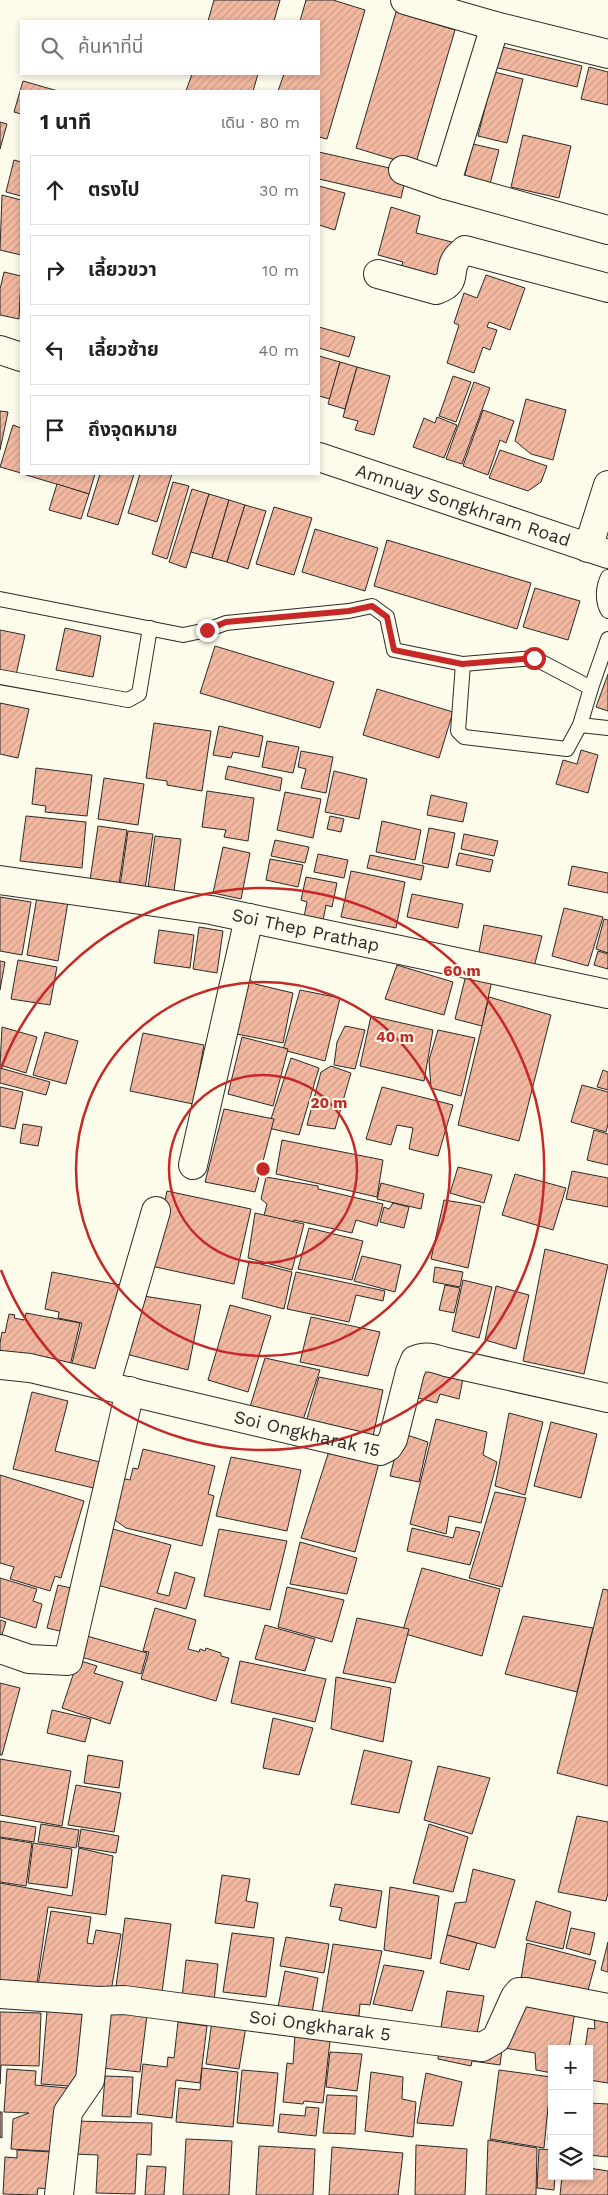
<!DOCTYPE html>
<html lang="th">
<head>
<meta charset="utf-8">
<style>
	body { margin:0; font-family:"Work Sans","Noto Sans Thai",sans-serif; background:#f6f6f6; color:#222 }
	.controls { position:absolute; right:15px; bottom:15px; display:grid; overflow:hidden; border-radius:0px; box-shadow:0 2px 8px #0003 }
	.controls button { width:45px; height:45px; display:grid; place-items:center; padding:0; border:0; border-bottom:1px solid #e0e0e0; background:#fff; color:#222; font:25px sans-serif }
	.stop { position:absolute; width:15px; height:15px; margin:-11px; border:4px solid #c62828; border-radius:50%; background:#fff }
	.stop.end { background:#c62828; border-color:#fff; box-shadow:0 1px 5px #0008 }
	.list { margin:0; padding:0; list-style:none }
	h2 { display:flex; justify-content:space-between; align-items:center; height:65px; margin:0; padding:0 20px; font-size:21px }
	h2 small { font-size:16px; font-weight:400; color:#767676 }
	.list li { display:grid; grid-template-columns:32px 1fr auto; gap:15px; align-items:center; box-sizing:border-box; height:70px; margin:0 10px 10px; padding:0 10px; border:1px solid #e0e0e0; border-radius:0px }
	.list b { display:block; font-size:19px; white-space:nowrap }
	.list em { font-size:16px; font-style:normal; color:#767676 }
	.icon { flex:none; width:28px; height:28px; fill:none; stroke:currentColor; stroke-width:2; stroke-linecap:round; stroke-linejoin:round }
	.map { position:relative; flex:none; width:608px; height:2195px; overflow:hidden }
	.search { position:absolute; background:#fff; box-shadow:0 2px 8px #0003; left:20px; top:20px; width:300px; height:55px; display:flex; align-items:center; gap:12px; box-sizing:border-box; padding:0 18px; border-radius:0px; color:#767676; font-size:19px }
	.panel { position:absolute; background:#fff; box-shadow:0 2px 8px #0003; left:20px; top:90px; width:300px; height:385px; border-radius:0px }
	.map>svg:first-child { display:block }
	.building { fill:url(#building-hatch); stroke:#2b2b2b }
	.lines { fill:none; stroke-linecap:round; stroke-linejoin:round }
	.service-casing { stroke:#2b2b2b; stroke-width:16 }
	.minor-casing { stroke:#2b2b2b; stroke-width:30 }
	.tertiary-casing { stroke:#2b2b2b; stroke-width:30 }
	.service { stroke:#fdfbea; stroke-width:14 }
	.minor { stroke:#fdfbea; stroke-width:28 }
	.tertiary { stroke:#fdfbea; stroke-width:28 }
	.route { stroke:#c62828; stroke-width:6 }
	.ring { fill:none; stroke:#c62828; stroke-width:2.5 }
	.labels { text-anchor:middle; stroke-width:4; stroke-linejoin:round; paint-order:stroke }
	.street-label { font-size:18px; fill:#2b2b2b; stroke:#fdfbea }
	.centre { fill:#c62828; stroke:#fdfbea; stroke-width:2.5 }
	.ring-label { font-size:15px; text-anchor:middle; font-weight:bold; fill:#c62828; stroke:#fdfbea; stroke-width:4; stroke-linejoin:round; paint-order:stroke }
</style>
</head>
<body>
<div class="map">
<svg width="608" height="2195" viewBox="0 0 608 2195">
	<defs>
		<pattern id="building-hatch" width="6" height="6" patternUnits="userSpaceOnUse" patternTransform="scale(1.25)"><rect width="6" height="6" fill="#f2b8a0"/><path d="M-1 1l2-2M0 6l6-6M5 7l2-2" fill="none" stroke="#d09e8a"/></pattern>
	</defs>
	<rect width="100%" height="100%" fill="#fdfbea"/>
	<g class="building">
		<path d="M214,0h66l-6,21h-66z"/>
		<path d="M306,0h27l32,10 -38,129 -8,-2v-46h-41l6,-17h35v-53h-19z"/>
		<path d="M396,12l59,18 -40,136 -59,-18z"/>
		<path d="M499,46l83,20 -5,21 -83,-20z"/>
		<path d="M589,67l19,5v33l-27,-6z"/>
		<path d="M494,72l29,7 -16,64 -29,-7z"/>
		<path d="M192,74h66l-5,17h-67z"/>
		<path d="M23,81l35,10h-37v23l-7,-2z"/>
		<path d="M0,122l7,2 -7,25z"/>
		<path d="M523,135l48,11 -12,52 -48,-11z"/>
		<path d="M473,144l26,6 -9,34 -26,-6z"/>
		<path d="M319,152l88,20 -6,26 -82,-19z"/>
		<path d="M14,160l7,2v34l-15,-4z"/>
		<path d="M319,186l26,7 -10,37 -16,-5z"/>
		<path d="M2,195l19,5v55l-21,-5z"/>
		<path d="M391,207l29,9 -4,17 36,9 -11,39 -41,-11 3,-8 -25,-7z"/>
		<path d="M4,272l17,4 -2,43 -19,-4v-26z"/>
		<path d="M486,275l39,13 -15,42 -21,-8 -2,5 10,3 -7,20 -7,-3 -9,26 -27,-10 12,-38 -5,-2 10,-30 13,5z"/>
		<path d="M319,327l36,10 -6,20 -30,-9z"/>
		<path d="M319,356l21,6 -10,37 -11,-3z"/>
		<path d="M340,362l17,5 -12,42 -17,-5z"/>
		<path d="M357,367l33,9 -16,59 -19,-5 3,-9 -15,-4z"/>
		<path d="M453,376l18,6 -15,40 -17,-6z"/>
		<path d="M474,382l16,6 -28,76 -16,-5z"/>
		<path d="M526,399l40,11 -13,50 -22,-6 -16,-13z"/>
		<path d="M483,410l31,11 -8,22 -6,-3 -12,35 -25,-9z"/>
		<path d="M0,411l8,1 -8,38z"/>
		<path d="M437,417l20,8 -13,33 -31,-11 11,-29 11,5z"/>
		<path d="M13,425l8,3v45l-21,-6z"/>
		<path d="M500,450l47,16 -6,16 -13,9 -39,-13z"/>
		<path d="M23,474h72l-6,20z"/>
		<path d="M100,474h34l-16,51 -31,-9z"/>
		<path d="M140,474h32l-15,48 -29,-9z"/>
		<path d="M173,482l16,4 -22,73 -15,-5z"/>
		<path d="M57,484l32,10 -8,25 -32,-9z"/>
		<path d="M192,489l17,5 -23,74 -17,-6z"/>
		<path d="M209,494l20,6 -17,58 -21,-6z"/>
		<path d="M229,500l16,5 -18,57 -15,-4z"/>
		<path d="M245,505l21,6 -18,58 -21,-7z"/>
		<path d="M274,507l38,11 -18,57 -38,-11z"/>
		<path d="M315,529l63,19 -13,43 -63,-19z"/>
		<path d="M387,540l144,43 -14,46 -143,-43z"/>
		<path d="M535,588l45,13 -12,39 -45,-13z"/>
		<path d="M65,628l36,8 -8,41 -37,-7z"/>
		<path d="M0,630l25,5 -9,40 -16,-3z"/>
		<path d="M215,646l119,36 -14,46 -120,-35z"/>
		<path d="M608,674v37l-12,-4z"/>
		<path d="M377,689l76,23 -14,46 -76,-23z"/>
		<path d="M0,703l29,6 -11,49 -18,-4z"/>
		<path d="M154,723l57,8 -9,60 -35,-6v-4l-21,-3z"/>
		<path d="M219,726l44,10 -4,21 -26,-5 -2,6 -18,-3z"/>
		<path d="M267,741l32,6 -6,26 -31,-6z"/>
		<path d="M581,750l17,5 -10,38 -32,-9 7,-24 14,4z"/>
		<path d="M301,751l32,6 -7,36 -25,-5 5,-19 -8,-2z"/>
		<path d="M228,766l54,12 -2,13 -55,-12z"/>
		<path d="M36,768l56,7 -5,41 -42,-4 1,-6 -14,-2z"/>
		<path d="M334,771l33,8 -8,40 -34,-7z"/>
		<path d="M104,778l40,6 -6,41 -40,-6z"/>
		<path d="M207,791l47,7 -6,43 -24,-4 2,-7 -24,-3z"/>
		<path d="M285,792l36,7 -8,39 -36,-8z"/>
		<path d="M431,795l36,8 -4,19 -36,-7z"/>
		<path d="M26,816l60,6 -4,46 -62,-7z"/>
		<path d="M330,816l14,3 -3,13 -14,-3z"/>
		<path d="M382,821l39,9 -6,30 -39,-8z"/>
		<path d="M98,826l29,4 -8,54 -29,-4z"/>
		<path d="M429,828l26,5 -7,35 -26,-5z"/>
		<path d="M128,831l25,3 -8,55 -25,-3z"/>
		<path d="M464,834l34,7 -4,15 -33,-7z"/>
		<path d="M155,836l26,3 -7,52 -26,-4z"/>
		<path d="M275,840l34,7 -4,16 -34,-7z"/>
		<path d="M223,847l27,6 -9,46 -28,-6z"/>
		<path d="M459,853l34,7 -3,12 -34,-7z"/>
		<path d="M318,854l30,6 -4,18 -30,-6z"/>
		<path d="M370,855l54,11 -3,14 -54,-12z"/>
		<path d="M270,859l33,6 -5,22 -32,-7z"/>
		<path d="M572,866l36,7v20l-40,-8z"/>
		<path d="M351,871l54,11 -9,46 -55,-11z"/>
		<path d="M306,877l31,6 -5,24 -6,-2 -3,16 -19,-4 3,-15 -6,-2z"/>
		<path d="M412,894l51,10 -5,24 -51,-11z"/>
		<path d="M0,897l31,5 -9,53 -22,-4z"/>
		<path d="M37,897l31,5 -10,59 -31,-6z"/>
		<path d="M564,908l39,9 -15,49 -36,-10z"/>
		<path d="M604,919l4,1v33l-12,-4z"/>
		<path d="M484,925l58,11 -8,31 -56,-10z"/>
		<path d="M199,927l24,4 -6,42 -24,-4z"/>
		<path d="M159,930l35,5 -4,33 -36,-5z"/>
		<path d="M598,951l10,3v15l-14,-4z"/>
		<path d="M18,960l39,7 -7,38 -39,-6z"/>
		<path d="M0,961l5,1 -5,28z"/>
		<path d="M397,965l56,17 -9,33 -59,-16z"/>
		<path d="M238,969l17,15 38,9 -10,50 -57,-11z"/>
		<path d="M467,971l26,5 -11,50 -27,-7z"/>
		<path d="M300,990l40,8 -15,63 -42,-11z"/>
		<path d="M489,997l62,18 -32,126 -61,-16z"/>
		<path d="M371,1016l62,14 -9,51 -64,-15z"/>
		<path d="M345,1026l20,4 -10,39 -21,-4 3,-23z"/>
		<path d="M2,1027l35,10 -11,36 -26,-8z"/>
		<path d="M438,1030l37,8 -14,58 -30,-8 -2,-28z"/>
		<path d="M45,1032l33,9 -12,43 -33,-9z"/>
		<path d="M143,1033l61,12 -11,59 -63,-13z"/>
		<path d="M242,1037l46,12 -15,57 -45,-12z"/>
		<path d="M291,1058l28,10 -20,67 -31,-7z"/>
		<path d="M331,1066l20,7 -16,56 -28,-4 14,-53z"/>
		<path d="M0,1068l50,14 -4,13 -46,-12z"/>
		<path d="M603,1070l5,2v18l-11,-3z"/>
		<path d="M582,1085l26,7v32l-2,8 -35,-10z"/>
		<path d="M0,1087l23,5 -8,37 -15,-3z"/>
		<path d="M382,1087l71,18 -15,51 -29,-7 4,-21 -16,-3 -6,20 -25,-6z"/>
		<path d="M224,1109l50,10 -19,73 -50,-10z"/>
		<path d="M23,1124l19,3 -4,19 -18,-3z"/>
		<path d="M594,1130l14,4v31l-21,-5z"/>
		<path d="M282,1140l101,20 -6,37 -101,-23z"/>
		<path d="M458,1167l34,8 -8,28 -34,-10z"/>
		<path d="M572,1171l36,7v29l-42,-8z"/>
		<path d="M515,1174l51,14 -13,42 -51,-15z"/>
		<path d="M266,1177l52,9v3l65,15 -6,22 -21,-6 -4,13 -58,-13 -1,4 -30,-5 4,-15 -6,-5z"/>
		<path d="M381,1183l43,11 -3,15 -44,-10z"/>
		<path d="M167,1191l84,18 -17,75 -83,-18z"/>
		<path d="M444,1200l37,6 -13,62 -37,-9z"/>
		<path d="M393,1203l16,4 -5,21 -24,-6 4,-15 5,2z"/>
		<path d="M255,1213l49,11 -12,46 -44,-12z"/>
		<path d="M309,1228l54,13 -11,39 -54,-11z"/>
		<path d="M545,1249l63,16 -24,109 -61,-13z"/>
		<path d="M362,1256l39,9 -6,27 -41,-11z"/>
		<path d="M249,1261l43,11 -8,37 -42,-11z"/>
		<path d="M435,1267l28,5 -3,15 -27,-5z"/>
		<path d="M52,1272l68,13 -20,88 -29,-6 11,-44 -24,-5 1,-6 -14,-3z"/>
		<path d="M296,1272l89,19 -2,10 -27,-6 -7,27 -62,-13z"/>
		<path d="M463,1280l29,7 -13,51 -27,-7z"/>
		<path d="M445,1285l15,3 -6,25 -15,-3z"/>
		<path d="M496,1286l33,9 -13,54 -31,-9z"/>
		<path d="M137,1295l64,10 -13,65 -62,-16z"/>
		<path d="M230,1305l41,11 -23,76 -40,-12z"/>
		<path d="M26,1313l54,10 -11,47 -69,-13v-14l2,-11 3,1 4,-19 6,1 -1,3 10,2z"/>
		<path d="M311,1317l69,15 -12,44 -68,-14z"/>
		<path d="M265,1358l55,12 -17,50 -53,-13z"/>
		<path d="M424,1361l40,12 -5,26 -19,-5 -3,9 -22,-6z"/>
		<path d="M319,1377l64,13 -10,46 -67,-14z"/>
		<path d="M32,1392l36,9 -13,50 53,13 -6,26 -89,-21z"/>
		<path d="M509,1413l34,9 -18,73 -30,-9z"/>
		<path d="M436,1419l51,13 -4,23 14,7 -16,61 -32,-7 -3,18 -36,-10z"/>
		<path d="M551,1422l46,12 -16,64 -47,-12z"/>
		<path d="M401,1433l27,9 -9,40 -29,-6z"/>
		<path d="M143,1449l72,17 -7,28 6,2 -12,50 -76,-18 -18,-13 9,-38 13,3 3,-12 5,1z"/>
		<path d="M329,1451l50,12 -24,89 -54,-14z"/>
		<path d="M231,1457l70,13 -14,61 -71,-15z"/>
		<path d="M0,1475l84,26 -23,77 -6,-2 -5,15 -40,-12 4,-12 -14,-4z"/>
		<path d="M495,1492l31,6 -24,89 -33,-9z"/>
		<path d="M456,1527l24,5 -10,33 -63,-14 5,-23 41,10z"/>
		<path d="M113,1529l58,16 -14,48 12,3 6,-24 20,6 -9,31 -89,-24z"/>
		<path d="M219,1529l68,12 -17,69 -66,-14z"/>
		<path d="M300,1542l57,16 -10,36 -57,-10z"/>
		<path d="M422,1568l78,21 -18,67 -80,-23z"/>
		<path d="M0,1578l37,11 -4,12 9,3 -6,24 -36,-11z"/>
		<path d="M58,1585l21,5 -11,43 -21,-5z"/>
		<path d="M287,1587l57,13 -12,42 -54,-15z"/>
		<path d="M603,1589l5,1v196l-51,-13z"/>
		<path d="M155,1608l41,12 -8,29 11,3 1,-3 5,2 1,-3 15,5v3l8,2 -13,43 -75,-22 8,-27 -6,-1z"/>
		<path d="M523,1616l70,12 -16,64 -72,-18z"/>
		<path d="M357,1618l52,11 -14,54 -52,-10z"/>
		<path d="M0,1620l6,2 -6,19z"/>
		<path d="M265,1625l50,14 -10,32 -50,-12z"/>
		<path d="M87,1636l60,17 -6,21 -60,-17z"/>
		<path d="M78,1660l19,6 -3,7 29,9 -13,42 -48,-16z"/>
		<path d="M240,1661l86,18 -11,43 -84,-19z"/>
		<path d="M336,1677l55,11 -8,54 -52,-13z"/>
		<path d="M0,1683l20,5 -18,67h-2z"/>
		<path d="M52,1710l39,9 -6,23 -38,-9z"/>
		<path d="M273,1718l40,10 -14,47 -36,-7z"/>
		<path d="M364,1750l48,11 -13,52 -48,-9z"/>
		<path d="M88,1755l35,6 -4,27 -35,-5z"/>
		<path d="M0,1759l71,12 -9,55 -62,-11z"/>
		<path d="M438,1766l52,12 -18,56 -48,-14z"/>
		<path d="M76,1785l45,8 -7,39 -46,-7z"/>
		<path d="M577,1816l31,6v71l-2,8 -48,-9z"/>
		<path d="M0,1821l36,6 -2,15 -34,-5z"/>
		<path d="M41,1824l38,6 -3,18 -38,-6z"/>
		<path d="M429,1824l39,13 -15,55 -40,-9z"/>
		<path d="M81,1829l38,7 -3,17 -38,-6z"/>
		<path d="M0,1838l32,5 -6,43 -26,-4z"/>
		<path d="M33,1843l39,6 -5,39 -39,-5z"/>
		<path d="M79,1848l34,8 -7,59 -58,-8 -12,83 -36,-4v-103l72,13z"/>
		<path d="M473,1869l42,11 -20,68 -48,-13 8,-32 11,-1z"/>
		<path d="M222,1875l28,4 -4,22 12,2 -4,25 -39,-5z"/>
		<path d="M335,1884l47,7 -6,37 -37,-8 3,-12 -12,-2z"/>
		<path d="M390,1887l49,9 -8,63 -47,-9z"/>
		<path d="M536,1901l35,11 -8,37 -37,-9z"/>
		<path d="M51,1911l40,6 -4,26 6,1 3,-14 25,4 -11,63 -72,-12z"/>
		<path d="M125,1918l46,6 -10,76 -46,-6z"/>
		<path d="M571,1928l24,5 -5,22 -24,-7z"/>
		<path d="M232,1933l42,5 -8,59 -43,-5z"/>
		<path d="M447,1935l30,8 -8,27 -29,-7z"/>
		<path d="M286,1937l43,7 -5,29 -44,-7z"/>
		<path d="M608,1942v30l-7,-2z"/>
		<path d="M527,1943l69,18 -9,33 -66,-15z"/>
		<path d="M333,1944l49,7 -12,54 -10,-1 -1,12 -37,-4z"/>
		<path d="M186,1960l32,4 -4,37 -32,-3z"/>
		<path d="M384,1965l40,6 -12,40 -39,-7z"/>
		<path d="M285,1971l33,7 -6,35 -34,-6z"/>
		<path d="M447,1991l37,5 -8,43 -36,-6z"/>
		<path d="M513,1994l63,11 -7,44h-17v24l-16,-3 -1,-17 -31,-5z"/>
		<path d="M110,2010l37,5 -7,57 -38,-4z"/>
		<path d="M47,2011l41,4 -6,72 -41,-3z"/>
		<path d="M0,2012l41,1 -2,53 -38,-1 -1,19z"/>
		<path d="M594,2017l14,2v64l-19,-3v-31h-4l3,-21 7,1z"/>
		<path d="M212,2021l34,5 -7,43 -33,-5z"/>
		<path d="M178,2022l29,4 -7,57 -24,-3 -4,38 -35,-4 6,-50 24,3 1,-10 6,1z"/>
		<path d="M295,2035l35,6 -7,62 -19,-2 -1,3 -20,-2 4,-39 6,1z"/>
		<path d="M504,2035l-4,30 -28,-4 -1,5 -33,-7 2,-23z"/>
		<path d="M330,2052l32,2 -5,37 -31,-4z"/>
		<path d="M202,2068l36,4 -5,55 -57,-5 3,-34 21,2z"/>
		<path d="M7,2069l29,2 -1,14 32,3 -4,64 -52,-3 2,-30 16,-6 -25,-1z"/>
		<path d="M242,2070l36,3 -5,53 -36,-3z"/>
		<path d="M499,2070l52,7 -7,71 -54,-9z"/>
		<path d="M371,2072l32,5 -1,22 14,3 -3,35 -48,-6z"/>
		<path d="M426,2073l36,9 -9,44 -36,-3z"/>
		<path d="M105,2076l28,1 -2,40 -29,-1z"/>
		<path d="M327,2095l30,1 -2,38 -32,-1z"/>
		<path d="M551,2100h1v41l-4,-1z"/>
		<path d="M589,2103l19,1v53l-19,-2z"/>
		<path d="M306,2107l13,1 -3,28 -38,-4 2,-18 25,2z"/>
		<path d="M0,2112h2v26l-2,-1z"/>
		<path d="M75,2121l77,2 -1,32 -14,-1 -2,40 -39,-1 2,-38 -24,-1z"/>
		<path d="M186,2139l46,2 -3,54h-46z"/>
		<path d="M488,2140l49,8 -1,47h-50z"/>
		<path d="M416,2145l51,4 -2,46h-50z"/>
		<path d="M259,2146l56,3 -2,46h-57z"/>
		<path d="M332,2147l71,6 -5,42h-69z"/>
		<path d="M539,2149l13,1v26h3l-1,14 -17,-2z"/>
		<path d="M17,2150l35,2 -2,37 -12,-1 -1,7 -34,-1 2,-37 12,1z"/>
		<path d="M147,2166l19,1 -2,28h-19z"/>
		<path d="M589,2168l19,3v24h-48l2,-19h27z"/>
	</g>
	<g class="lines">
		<defs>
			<g id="service">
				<path d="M608,577c-5,10 -6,24 0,34"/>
				<path d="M0,599l183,36 24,-5 19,-7 123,-12 23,-5 15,11 7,33 69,14 71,-6 57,30 17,-49"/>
				<path d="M463,664l-5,67 6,6 103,12 13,-24 28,3"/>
				<path d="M0,677l128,23 11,-6 11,-66"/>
				<path d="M580,725l11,-37"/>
			</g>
			<g id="minor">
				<path d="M405,0l90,26 113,28"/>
				<path d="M403,170l43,15 162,45"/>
				<path d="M446,185l49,-159"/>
				<path d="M378,274l58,16c23,-8 11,-17 20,-31 2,-3 6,-6 9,-9l143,38"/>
				<path id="s1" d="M0,880l211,30 397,84"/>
				<path d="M193,1165l56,-247"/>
				<path id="s2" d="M0,1365l30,3 350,83 8,-4 5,-8 17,-67 5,-12c11,-5 19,-2 31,2l162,36"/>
				<path d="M105,1386l51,-175"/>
				<path d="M0,1649l29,10 39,2 62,-270"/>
				<path id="s3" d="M0,1994l98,7 26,-1 358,47 14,-8 19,-42 4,-5h7l82,16"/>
				<path d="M59,2195l9,-83 22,-32 8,-79"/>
			</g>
			<g id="tertiary">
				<path d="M0,350l21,7"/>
				<path id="s4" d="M319,457l289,97"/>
				<path d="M588,548l20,-63"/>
			</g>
		</defs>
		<use href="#service" class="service-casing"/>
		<use href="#minor" class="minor-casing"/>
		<use href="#tertiary" class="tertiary-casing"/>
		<use href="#service" class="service"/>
		<use href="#minor" class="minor"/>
		<use href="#tertiary" class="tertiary"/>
	</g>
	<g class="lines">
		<path class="route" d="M207,630l19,-8 123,-11 23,-5 15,11 7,33 68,14 72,-6"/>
	</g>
	<g class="ring">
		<circle cx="263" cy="1169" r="94"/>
		<circle cx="263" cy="1169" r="187"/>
		<path d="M1 1068A281 281 0 1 1 1 1270"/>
	</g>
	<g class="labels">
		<g class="street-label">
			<text dy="6" stroke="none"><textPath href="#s4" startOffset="152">Amnuay Songkhram Road</textPath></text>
			<text dy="6" stroke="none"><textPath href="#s1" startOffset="310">Soi Thep Prathap</textPath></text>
			<text dy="6" stroke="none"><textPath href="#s2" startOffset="315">Soi Ongkharak 15</textPath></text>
			<text dy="6" stroke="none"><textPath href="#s3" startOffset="322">Soi Ongkharak 5</textPath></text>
		</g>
	</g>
	<circle cx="263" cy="1169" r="8" class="centre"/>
	<g class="ring-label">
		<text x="462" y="976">60 m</text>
		<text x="395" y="1042">40 m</text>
		<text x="329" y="1108">20 m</text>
	</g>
</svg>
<div class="controls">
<button>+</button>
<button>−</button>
<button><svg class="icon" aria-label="layers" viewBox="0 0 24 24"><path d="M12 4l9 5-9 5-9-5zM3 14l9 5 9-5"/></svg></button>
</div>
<div class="stop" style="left:534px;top:658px"></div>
<div class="stop end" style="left:207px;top:630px"></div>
<div class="search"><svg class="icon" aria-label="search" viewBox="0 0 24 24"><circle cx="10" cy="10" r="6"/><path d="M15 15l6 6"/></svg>ค้นหาที่นี่</div>
<section class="panel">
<h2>1 นาที<small>เดิน · 80 m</small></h2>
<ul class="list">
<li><svg class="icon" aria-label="ahead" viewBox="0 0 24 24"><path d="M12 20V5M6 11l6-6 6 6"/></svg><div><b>ตรงไป</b></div><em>30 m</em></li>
<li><svg class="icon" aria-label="right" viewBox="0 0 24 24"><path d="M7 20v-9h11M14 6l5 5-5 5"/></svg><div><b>เลี้ยวขวา</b></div><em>10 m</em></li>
<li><svg class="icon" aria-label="left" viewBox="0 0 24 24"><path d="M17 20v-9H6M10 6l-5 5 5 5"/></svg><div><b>เลี้ยวซ้าย</b></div><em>40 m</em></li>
<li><svg class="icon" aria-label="arrive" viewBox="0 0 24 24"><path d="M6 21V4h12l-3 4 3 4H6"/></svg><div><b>ถึงจุดหมาย</b></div></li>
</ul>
</section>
</div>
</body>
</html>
